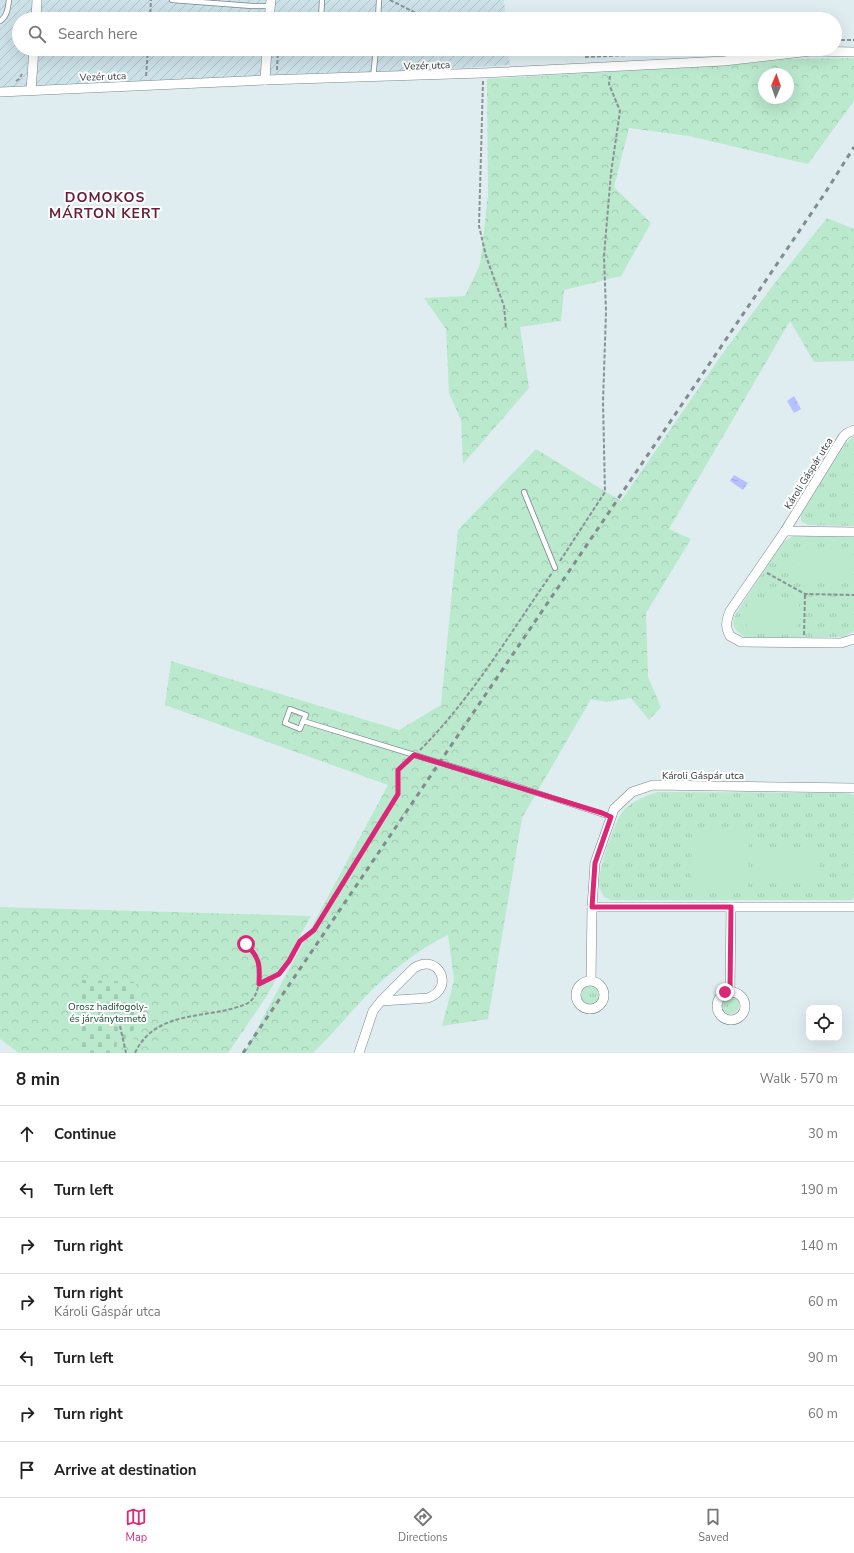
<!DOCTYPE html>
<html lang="en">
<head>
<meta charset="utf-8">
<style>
	body { margin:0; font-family:"Nunito Sans",sans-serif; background:#f6f6f6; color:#222 }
	.controls { position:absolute; right:12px; bottom:12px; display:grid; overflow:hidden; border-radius:8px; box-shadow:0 4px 16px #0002 }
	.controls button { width:36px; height:36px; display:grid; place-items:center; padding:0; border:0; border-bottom:1px solid #e0e0e0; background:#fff; color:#222; font:20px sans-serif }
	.compass { position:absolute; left:758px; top:68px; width:36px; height:36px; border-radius:50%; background:#fff; box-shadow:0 4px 16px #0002; rotate:2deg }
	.stop { position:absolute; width:12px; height:12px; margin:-9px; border:3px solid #db2777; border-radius:50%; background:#fff }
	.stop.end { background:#db2777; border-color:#fff; box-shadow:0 1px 4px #0008 }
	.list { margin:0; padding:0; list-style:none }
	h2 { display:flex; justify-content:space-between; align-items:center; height:52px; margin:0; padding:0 16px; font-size:17px }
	h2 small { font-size:13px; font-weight:400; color:#767676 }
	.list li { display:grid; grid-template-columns:26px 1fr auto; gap:12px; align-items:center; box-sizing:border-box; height:56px; padding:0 16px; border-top:1px solid #e0e0e0 }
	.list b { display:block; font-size:15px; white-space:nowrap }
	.list p { margin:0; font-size:13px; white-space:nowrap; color:#767676 }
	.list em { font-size:13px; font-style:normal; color:#767676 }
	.icon { flex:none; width:22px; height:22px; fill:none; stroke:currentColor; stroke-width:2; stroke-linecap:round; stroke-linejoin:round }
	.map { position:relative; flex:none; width:854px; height:1053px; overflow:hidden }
	.search { position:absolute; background:#fff; box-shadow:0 4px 16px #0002; left:12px; right:12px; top:12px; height:44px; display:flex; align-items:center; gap:10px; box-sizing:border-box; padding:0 14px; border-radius:22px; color:#767676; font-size:15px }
	.sheet { height:444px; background:#fff }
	nav { display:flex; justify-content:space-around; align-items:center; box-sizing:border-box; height:56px; border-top:1px solid #e0e0e0; background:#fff; font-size:11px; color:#767676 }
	nav a { display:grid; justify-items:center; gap:2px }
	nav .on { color:#db2777 }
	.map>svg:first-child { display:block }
	.industrial { fill:url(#industrial-furrows) }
	.grass { fill:url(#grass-tufts) }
	.forest { fill:url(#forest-crowns); fill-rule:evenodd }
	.cemetery { fill:url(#cemetery-stones) }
	.garden { fill:#bae9cd }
	.water { fill:url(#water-ripples) }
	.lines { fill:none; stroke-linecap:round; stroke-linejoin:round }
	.service-casing { stroke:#7a878b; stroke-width:6 }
	.minor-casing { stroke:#7a878b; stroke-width:10 }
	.path { stroke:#899395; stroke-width:2; stroke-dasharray:4 2; stroke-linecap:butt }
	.service { stroke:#fff; stroke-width:4.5 }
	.minor { stroke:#fff; stroke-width:9 }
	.rail { stroke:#828b8e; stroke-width:3; stroke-dasharray:5 5; stroke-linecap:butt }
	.route { stroke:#db2777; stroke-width:5 }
	.labels { text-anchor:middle; stroke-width:4; stroke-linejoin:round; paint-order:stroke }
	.street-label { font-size:10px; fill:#33393a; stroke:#fff }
	.park-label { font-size:10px; fill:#1b4e34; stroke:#fff }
	.district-label { font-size:14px; font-weight:bold; letter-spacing:1px; fill:#662137; stroke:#fff }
</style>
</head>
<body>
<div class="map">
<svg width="854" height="1053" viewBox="0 0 854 1053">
	<defs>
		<pattern id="industrial-furrows" width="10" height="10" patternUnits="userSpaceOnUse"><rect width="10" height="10" fill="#cce2e8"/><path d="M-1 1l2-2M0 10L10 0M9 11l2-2" fill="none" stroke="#b0c3c8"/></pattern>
		<pattern id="grass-tufts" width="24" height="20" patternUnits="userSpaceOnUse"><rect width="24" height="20" fill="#bae9cd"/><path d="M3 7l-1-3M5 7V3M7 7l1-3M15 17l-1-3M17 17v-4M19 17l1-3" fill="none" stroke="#a0c9b1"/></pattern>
		<pattern id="forest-crowns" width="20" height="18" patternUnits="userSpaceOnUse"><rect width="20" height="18" fill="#bae9cd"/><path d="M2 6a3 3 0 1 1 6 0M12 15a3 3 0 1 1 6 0" fill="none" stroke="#a0c9b1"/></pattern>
		<pattern id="cemetery-stones" width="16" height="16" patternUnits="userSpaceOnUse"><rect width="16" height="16" fill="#bae9cd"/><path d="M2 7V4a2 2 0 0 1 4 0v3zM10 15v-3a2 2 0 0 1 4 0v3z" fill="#a0c9b1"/></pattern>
		<pattern id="water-ripples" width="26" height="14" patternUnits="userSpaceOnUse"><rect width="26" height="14" fill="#b6c2ff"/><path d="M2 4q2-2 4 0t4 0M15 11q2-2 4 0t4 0" fill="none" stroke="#9da7db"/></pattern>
	</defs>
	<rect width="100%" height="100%" fill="#dfedf1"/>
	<path class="industrial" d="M0,0h504l2,19h-487v30h489l2,16 -510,31z"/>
	<g class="grass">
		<path d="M854,436v90l-46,-1 -7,-4v-7l45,-71z"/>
		<path d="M793,536l61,1v94l-10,6h-99c-9,-5 -15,-12 -10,-22l47,-72z"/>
		<path d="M658,792l189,1 7,2v103l-3,2h-240l-7,-3c-3,-5 -5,-10 -5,-15 0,-14 15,-60 24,-71 9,-10 22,-15 35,-19z"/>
		<circle cx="590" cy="995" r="9"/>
		<circle cx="730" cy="1005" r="9"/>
	</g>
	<g class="forest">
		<path d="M854,58v43l-46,63 -119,-28 -60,-8 -15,59 37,36 -30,53 -57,14 -3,31 -41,6 9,61 -66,76 -2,-44 -12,-27 -3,-64 -22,-31 41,-2 15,-31 8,-70 -1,-116 242,-14 59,-6zM764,74h24v24h-24z"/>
		<path d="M827,218l27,11v132l-40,1 -24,-41 -121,208 22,10 -45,74 2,64 13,30 -12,13 -18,-22 -24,4 -16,-3 -69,119 -34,201 -46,7 12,-46 -6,-45c-27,13 -50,31 -72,51 -22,21 -41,46 -63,67h-69l144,-268 -223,-80 6,-44 228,69 42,-25 17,-175 78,-81 85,52 100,-145 53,-72z"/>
		<path d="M0,907l311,9 -45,81 -38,56h-209l-19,-14z"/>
	</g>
	<path class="cemetery" d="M82,980l54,2 -3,60 -16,-1 -1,12h-37z"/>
	<g class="garden">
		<path d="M794,552h55v27l-55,-1z"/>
		<path d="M748,599l51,2 -2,34 -51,-2z"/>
		<path d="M692,830l57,1 -1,57 -57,-1z"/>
		<path d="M755,848l64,1v34h-65z"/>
	</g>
	<g class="water">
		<path d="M794,396l7,13 -7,4 -7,-12z"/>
		<path d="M734,475l14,8 -5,7 -13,-9z"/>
	</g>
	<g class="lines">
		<defs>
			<g id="service">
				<path d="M172,0l80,6h18"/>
				<path d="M321,19l1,-19"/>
				<path d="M378,19l1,-19"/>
				<path d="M0,21c7,-4 8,-13 9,-21"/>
				<path d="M373,78l3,-29"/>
				<path d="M524,492l31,76"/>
				<path d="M303,721l3,-6 -16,-6 -5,14 15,6 3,-8 213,65 95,31"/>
			</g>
			<g id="minor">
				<path d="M36,19l1,-19"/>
				<path d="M269,19l2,-19"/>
				<path d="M265,80l2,-31"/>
				<path d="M31,90l3,-41"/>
				<path d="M0,92l265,-12 218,-7 241,-12 87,-10 43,1"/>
				<path d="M854,430l-7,3 -4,4 -58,94 -55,80c-4,10 -5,16 0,25l11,6 100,1 13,-4"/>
				<path d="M785,531l69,1"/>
				<path d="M592,907h262"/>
				<path d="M591,980l1,-73 3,-44 19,-54 18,-17 21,-7 201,3"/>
				<circle cx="590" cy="995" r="14"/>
				<path d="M730,991l1,-84"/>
				<circle cx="731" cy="1006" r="14"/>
				<path d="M359,1053l14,-42 8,-10 33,-33c24,-16 42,20 14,30l-47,3"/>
			</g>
		</defs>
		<use href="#service" class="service-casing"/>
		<use href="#minor" class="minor-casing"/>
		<g class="path">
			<path d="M390,0l38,19"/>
			<path d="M150,19l1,-19"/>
			<path d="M835,40h19"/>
			<path d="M671,53l53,-4"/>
			<path d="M585,57l64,-3"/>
			<path d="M277,70l1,-21"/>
			<path d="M146,76l2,-27"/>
			<path d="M16,81l3,-2 3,-5"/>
			<path d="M483,81l-4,145 7,30 18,50 2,22"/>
			<path d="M560,561l45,-69 -2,-90 3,-90 -2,-56 7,-83 9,-62 -11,-27 1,-8"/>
			<path d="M767,573l38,21 49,1"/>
			<path d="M804,635l1,-41"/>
			<path d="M420,750c52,-52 90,-117 132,-177"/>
			<path d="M259,984l20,-10 10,-13 11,-20 14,-11 84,-137v-23l11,-10"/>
			<path d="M120,1026l6,27"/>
			<path d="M135,1053c21,-45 74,-33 111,-49 16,-7 15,-35 10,-48 -1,-5 -6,-8 -10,-12"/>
		</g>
		<use href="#service" class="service"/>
		<use href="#minor" class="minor"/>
		<path class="rail" d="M243,1053l582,-860 29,-46"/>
	</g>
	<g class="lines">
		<path class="route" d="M246,944c14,14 14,21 13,40l20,-10 10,-13 11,-20 14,-11 84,-136v-24l16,-15 188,58 9,4 -16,46 -3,44h139l-1,84 -5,1"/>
	</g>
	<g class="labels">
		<g class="street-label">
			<text transform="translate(427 65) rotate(-2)" y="4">Vezér utca</text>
			<text transform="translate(103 76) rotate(-2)" y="4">Vezér utca</text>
			<text transform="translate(808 473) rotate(-58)" y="4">Károli Gáspár utca</text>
			<text x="703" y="779">Károli Gáspár utca</text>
		</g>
		<g class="park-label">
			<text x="108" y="1010">Orosz hadifogoly-<tspan x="108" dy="12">és járványtemető</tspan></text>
		</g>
		<g class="district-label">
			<text x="105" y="202">DOMOKOS<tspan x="105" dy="16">MÁRTON KERT</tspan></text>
		</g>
	</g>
</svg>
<div class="controls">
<button><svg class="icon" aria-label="locate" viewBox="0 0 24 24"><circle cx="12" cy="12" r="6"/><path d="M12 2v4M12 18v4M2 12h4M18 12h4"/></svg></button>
</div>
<svg class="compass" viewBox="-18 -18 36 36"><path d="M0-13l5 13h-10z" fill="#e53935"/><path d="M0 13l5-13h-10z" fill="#767676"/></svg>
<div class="stop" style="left:246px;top:944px"></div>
<div class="stop end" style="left:725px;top:992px"></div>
<div class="search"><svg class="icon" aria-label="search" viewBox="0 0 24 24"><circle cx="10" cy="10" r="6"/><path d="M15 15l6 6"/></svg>Search here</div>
</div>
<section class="sheet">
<h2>8 min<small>Walk · 570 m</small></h2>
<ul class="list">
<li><svg class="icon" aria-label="ahead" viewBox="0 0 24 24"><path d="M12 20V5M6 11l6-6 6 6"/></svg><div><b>Continue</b></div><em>30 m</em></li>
<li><svg class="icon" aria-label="left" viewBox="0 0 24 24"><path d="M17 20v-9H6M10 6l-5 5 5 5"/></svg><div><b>Turn left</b></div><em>190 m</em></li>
<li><svg class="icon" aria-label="right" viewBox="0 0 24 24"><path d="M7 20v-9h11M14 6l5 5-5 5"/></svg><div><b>Turn right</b></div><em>140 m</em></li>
<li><svg class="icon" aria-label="right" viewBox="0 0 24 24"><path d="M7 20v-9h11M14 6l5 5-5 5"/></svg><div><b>Turn right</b><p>Károli Gáspár utca</p></div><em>60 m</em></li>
<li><svg class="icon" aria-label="left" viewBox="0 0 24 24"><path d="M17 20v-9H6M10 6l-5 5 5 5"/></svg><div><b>Turn left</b></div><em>90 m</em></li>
<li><svg class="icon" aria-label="right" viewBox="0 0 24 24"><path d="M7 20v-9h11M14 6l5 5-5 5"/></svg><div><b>Turn right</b></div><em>60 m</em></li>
<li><svg class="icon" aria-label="arrive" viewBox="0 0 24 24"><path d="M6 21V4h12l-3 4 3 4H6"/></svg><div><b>Arrive at destination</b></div></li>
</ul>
</section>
<nav>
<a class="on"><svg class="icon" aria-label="map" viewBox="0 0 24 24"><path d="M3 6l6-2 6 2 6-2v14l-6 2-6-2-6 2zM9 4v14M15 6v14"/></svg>Map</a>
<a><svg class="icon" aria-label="directions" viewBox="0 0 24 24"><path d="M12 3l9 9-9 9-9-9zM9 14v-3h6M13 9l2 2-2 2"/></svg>Directions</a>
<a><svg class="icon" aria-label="saved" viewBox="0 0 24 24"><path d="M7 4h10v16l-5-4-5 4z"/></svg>Saved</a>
</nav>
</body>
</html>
